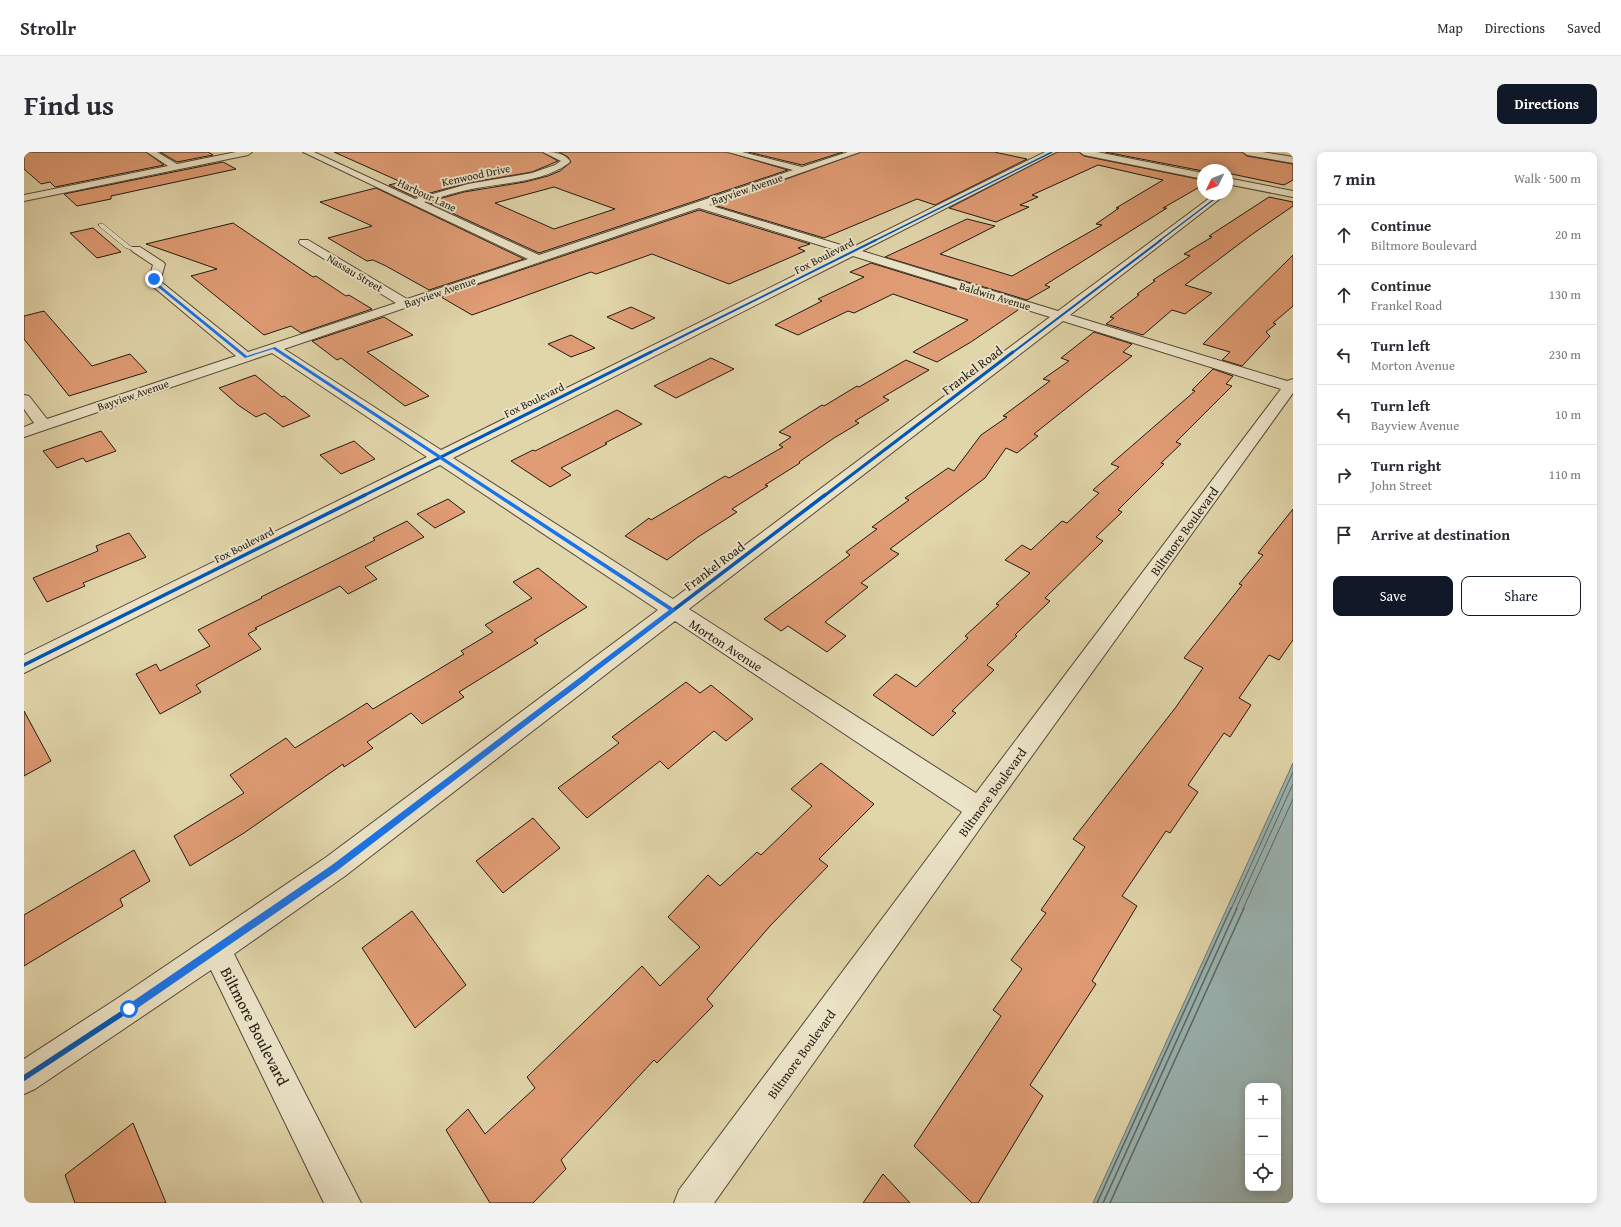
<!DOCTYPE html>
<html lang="en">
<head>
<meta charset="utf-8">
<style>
	body { margin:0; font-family:"Gentium Book Plus",serif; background:#f2f2f3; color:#2b2b33 }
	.controls { position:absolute; right:12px; bottom:12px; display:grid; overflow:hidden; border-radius:8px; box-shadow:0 2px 10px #0003 }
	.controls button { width:36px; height:36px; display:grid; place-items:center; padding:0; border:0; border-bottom:1px solid #e1e1e2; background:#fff; color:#2b2b33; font:20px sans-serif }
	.compass { position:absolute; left:1173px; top:12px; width:36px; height:36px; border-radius:50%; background:#fff; box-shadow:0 2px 10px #0003; rotate:227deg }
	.stop { position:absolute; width:12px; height:12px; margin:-9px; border:3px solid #1a73e8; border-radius:50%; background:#fff }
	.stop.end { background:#1a73e8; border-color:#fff; box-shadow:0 1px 4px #0008 }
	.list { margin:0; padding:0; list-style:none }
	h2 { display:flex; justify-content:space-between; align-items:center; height:52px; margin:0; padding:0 16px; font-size:17px }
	h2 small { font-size:13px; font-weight:400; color:#7c7c81 }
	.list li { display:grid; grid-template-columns:26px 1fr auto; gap:12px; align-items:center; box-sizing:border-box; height:60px; padding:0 16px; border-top:1px solid #e1e1e2 }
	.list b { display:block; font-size:15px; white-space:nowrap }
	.list p { margin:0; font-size:13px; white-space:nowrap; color:#7c7c81 }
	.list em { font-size:13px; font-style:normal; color:#7c7c81 }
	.actions { display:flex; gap:8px; padding:12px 16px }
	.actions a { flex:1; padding:9px 0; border:1px solid #111827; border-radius:8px; text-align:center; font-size:14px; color:#111827 }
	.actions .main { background:#111827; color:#fff }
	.icon { flex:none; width:22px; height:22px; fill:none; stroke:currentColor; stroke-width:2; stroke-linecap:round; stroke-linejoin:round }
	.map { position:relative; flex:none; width:1269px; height:1051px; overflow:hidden; border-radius:8px }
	header { display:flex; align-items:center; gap:24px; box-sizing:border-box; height:56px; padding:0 20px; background:#fff; border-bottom:1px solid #e1e1e2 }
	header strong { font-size:19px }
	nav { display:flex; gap:22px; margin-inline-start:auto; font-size:14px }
	.intro { display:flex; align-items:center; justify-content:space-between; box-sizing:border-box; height:96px; padding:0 24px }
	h1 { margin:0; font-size:28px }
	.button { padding:10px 18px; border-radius:8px; background:#111827; color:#fff; font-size:14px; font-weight:700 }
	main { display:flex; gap:24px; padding:0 24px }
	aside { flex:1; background:#fff; border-radius:8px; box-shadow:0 2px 10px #0003 }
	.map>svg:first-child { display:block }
	.water { fill:#9ab6b5; stroke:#6a7873; fill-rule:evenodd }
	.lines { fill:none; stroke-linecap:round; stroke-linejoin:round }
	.shore-far1 { stroke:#5e6863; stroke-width:1 }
	.shore { stroke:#5e6863; stroke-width:1.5 }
	.building { fill:#e09c74; stroke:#221a11; fill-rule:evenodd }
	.lane-casing { stroke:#524937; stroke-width:1 }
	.street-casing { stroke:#524937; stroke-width:2 }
	.lane { fill:#ece4c8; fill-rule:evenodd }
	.street { fill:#ece4c8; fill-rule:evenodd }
	.cycleway-far5-casing { stroke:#ece4c8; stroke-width:2.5 }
	.cycleway-far4-casing { stroke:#ece4c8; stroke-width:3.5 }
	.cycleway-far3-casing { stroke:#ece4c8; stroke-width:4.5 }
	.cycleway-far2-casing { stroke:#ece4c8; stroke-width:5.5 }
	.cycleway-far1-casing { stroke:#ece4c8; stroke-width:7 }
	.cycleway-casing { stroke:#ece4c8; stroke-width:8 }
	.cycleway-far5 { stroke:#0057b8; stroke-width:1.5 }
	.cycleway-far4 { stroke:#0057b8; stroke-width:2 }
	.cycleway-far3 { stroke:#0057b8; stroke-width:3 }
	.cycleway-far2 { stroke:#0057b8; stroke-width:3.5 }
	.cycleway-far1 { stroke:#0057b8; stroke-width:4.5 }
	.cycleway { stroke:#0057b8; stroke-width:5.5 }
	.route { fill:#1a73e8 }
	.labels { text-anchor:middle; stroke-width:4; stroke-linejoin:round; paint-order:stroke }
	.far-street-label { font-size:11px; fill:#221a11; stroke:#ece4c8 }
	.street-label { font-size:13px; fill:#221a11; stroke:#ece4c8 }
	.near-street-label { font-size:16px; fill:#221a11; stroke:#ece4c8 }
</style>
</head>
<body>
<header>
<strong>Strollr</strong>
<nav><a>Map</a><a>Directions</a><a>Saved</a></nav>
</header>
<div class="intro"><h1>Find us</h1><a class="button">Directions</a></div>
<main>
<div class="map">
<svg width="1269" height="1051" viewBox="0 0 1269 1051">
	<rect width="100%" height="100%" fill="#e1d5aa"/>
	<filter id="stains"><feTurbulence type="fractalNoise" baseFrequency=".005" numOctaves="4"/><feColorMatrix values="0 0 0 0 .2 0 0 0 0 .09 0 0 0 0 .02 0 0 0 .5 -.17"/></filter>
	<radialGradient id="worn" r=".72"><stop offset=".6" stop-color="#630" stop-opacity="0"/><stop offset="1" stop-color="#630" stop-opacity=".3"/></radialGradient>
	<path class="water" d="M1269,611v440h-200zM1224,934h30v102h-30z"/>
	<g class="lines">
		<g class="shore-far1">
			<path d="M1207,757l62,-137"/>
			<path d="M1212,757l57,-125"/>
			<path d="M1219,757l50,-110"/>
		</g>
		<g class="shore">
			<path d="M1073,1051l134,-295"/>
			<path d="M1079,1051l134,-295"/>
			<path d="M1086,1051l134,-295"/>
		</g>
	</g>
	<g class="building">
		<path d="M0,0h122l18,13 -109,22 -5,-5 -9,2 -17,-15z"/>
		<path d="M136,0h48l5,3 -36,7z"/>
		<path d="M310,0h208l16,9 -26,11 -64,11 -53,14 -26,-12 12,-3z"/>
		<path d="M535,0h168l61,18 -249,83 -111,-51 36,-10 61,-10 23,-6 12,-5 11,-9 -3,-5zM530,35l61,22 -61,20 -59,-26z"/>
		<path d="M724,0h95l-41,13z"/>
		<path d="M837,0h133l33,7 -92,46 -18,-6 -93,39 -110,-33z"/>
		<path d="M1033,0h22l5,4 119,24v5l-40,23h4l-122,77 5,2 -23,13 -142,-43 82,-38 28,7 -55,28 72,22 90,-51 -6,-1 23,-16h-3l47,-28 -65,-15 -66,30 6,2 -18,8 9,2 -33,15 -47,-14z"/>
		<path d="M1081,0h137l5,4 46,8v16l-9,5 -57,-12v-3h-24v1z"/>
		<path d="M199,10l13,7 -125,27v3l-34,7 -13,-12z"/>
		<path d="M352,36l148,71 -95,31 -43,-24 -13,-6 -6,1 -39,-23 44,-12 -52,-24z"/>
		<path d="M1245,45l24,5v4l-42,29 -66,50 27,8 -27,21 -13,-4 -29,25 -37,-11 8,-6 -4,-1 29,-22 -2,-1 18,-13 -2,-1 37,-24 -6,-2 28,-17 -3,-1z"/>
		<path d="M675,58l111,34 -12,4 7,3 -76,33 -77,-30 -56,20 -5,-2 -119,43 -31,-18z"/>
		<path d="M209,71l80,54 3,-1 30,20 3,-1 23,14 -71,24 -10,-7 -27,9 -73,-59 26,-7 -71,-25z"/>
		<path d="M69,76l28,24 -24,6 -27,-25z"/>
		<path d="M1269,103v51l-20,17 3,1 -10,8 4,4 -28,30 -20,-6 8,-8 -27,-8z"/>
		<path d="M847,111l146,45 1,2 -47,32 -34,20 -24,-10 55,-32 -75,-26 -39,19 -6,-2 -50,24 -23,-10 47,-24 -4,-2 46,-22 -14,-5z"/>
		<path d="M607,155l24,11 -23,11 -25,-12z"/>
		<path d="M20,159l48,55 38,-12 17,18 -78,24 -45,-57v-23z"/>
		<path d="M360,165l29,18 -46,17 62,44 -24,10 -64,-48 -4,2 -25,-19z"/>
		<path d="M1070,180l38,12 -9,8 9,4 -98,78 4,2 -21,17 -11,-5 -21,30 -95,71 9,5 -38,29 7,4 -43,35 21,14 -19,16 -39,-26 -7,5 -17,-12 86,-64 -4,-3 31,-23 -5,-2 37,-27 -4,-2 43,-30 6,3 27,-36 26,-18 -4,-1 47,-35 -7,-2 26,-18 -8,-3z"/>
		<path d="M547,183l24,13 -24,9 -23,-13z"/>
		<path d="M687,206l23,11 -58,29 -22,-12z"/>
		<path d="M882,208l23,10 -46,27 6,3 -34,21 4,2 -25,15 -35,24 1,1 -35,22 3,1 -36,23 5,3 -39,25 -31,23 -42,-24 24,-18 2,2 74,-44 4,2 54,-31 -4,-2 12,-8 -12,-5 43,-27 2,1 33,-20 2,1z"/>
		<path d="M1189,217l20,7 -7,8 6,2 -56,56 5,2 -20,19 3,1 -46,46 4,2 -26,25 7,4 -58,57 5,3 -35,34 2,1 -30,29 7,5 -42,41 4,2 -23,23 -60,-41 23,-21 20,13 52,-49 -3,-2 34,-31 -3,-1 34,-31 -25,-13 17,-15 9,5 31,-29 5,2 32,-30 -6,-3 26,-23 -8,-3 84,-73 -3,-1z"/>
		<path d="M231,223l27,22 2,-1 26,20 -27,11 -18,-14 -9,4 -18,-12 -19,-17z"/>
		<path d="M593,258l25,14 -37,19 2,1 -46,24 10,7 -21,12 -39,-26 22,-11 2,1z"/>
		<path d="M77,279l15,20 -30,11 -3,-4 -26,10 -14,-17z"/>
		<path d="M330,289l21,18 -34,15 -21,-19z"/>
		<path d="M424,347l17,13 -30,16 -18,-14z"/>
		<path d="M1269,357v131l-14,20 -10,-5 -30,43 12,7 -21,32 -6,-4 -36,52 10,7 -28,41 -4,-2 -44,65 15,10 -45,75 4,3 -66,101 13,11 -65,107h-6l-58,-57 87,-130 -8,-6 29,-41 -11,-9 35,-47 -5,-3 44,-63 -12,-8 103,-132 27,-39 -19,-10 58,-73 -3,-1 24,-29 -5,-2z"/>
		<path d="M383,369l17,16 -59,30 12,12 -29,15 -8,-8 -85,42 2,1 -9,5 13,15 -65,36 5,7 -41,22 -24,-40 20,-10 4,7 50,-25 -12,-16 64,-32 -1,-1 114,-57 -2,-2z"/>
		<path d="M105,381l17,24 -63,26 2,3 -38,16 -14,-24 65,-27 -2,-5z"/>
		<path d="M514,416l49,39 -53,33 4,3 -79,49 5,5 -42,27 -11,-11 -44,29 6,6 -29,19 -1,-3 -99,69 -54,33 -16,-30 70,-43 -14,-18 56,-37 9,10 72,-45 6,6 91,-55 -3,-3 32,-19 -8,-7 47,-27 -19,-16z"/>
		<path d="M662,530l14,11 11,-8 42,34 -27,22 -12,-10 -46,38 -8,-8 -73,57 -29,-30 61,-45 -7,-6z"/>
		<path d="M0,559l27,50 -27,15z"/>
		<path d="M797,611l53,41 -55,55 9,7 -58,60 -63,73 6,7 -56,57 -3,-3 -93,100 5,9 -33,34h-43l-44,-73 22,-21 17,25 50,-46 -8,-11 115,-111 18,20 40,-39 -32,-30 40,-42 12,11 37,-34 4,3 51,-49 -21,-17z"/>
		<path d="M509,666l27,30 -57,45 -27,-32z"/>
		<path d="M110,698l16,31 -30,18 3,7 -99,60v-51z"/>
		<path d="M388,759l54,74 -51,43 -53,-80z"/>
		<path d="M109,971l33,80h-91l-10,-28z"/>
		<path d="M859,1022l27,29h-47z"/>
	</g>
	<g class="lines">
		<defs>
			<path id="lane" d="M75,72h4l27,22 9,3 -3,2 -10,-3 -27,-22z"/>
			<g id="street">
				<path d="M123,0h10l20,12 59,-12h16l-4,3 -224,46v-6l144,-29z"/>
				<path d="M279,0h11l101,47 53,-15 64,-11 23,-8 6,-4 -18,-9c10,0 20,0 27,9l-1,2c-26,19 -61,19 -92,25 -18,3 -36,9 -53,14l115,53 254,-85 -65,-18h14l60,15 46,-15h12l-151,53 142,43 194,-96h11l-194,99 196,60 157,-117h11l-156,121 217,66 6,-2v14l-305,424 -274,386h-40l5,-13 283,-378 -287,-191 -330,255 -111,78 127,249h-37l-113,-233 -176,119 -11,5v-35l94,-61 207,-140 333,-248 -218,-145 -416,208v-18l403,-198 -155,-104 -248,84v-10l10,-4 -10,-14v-14l5,1 18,23 189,-63 -86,-72 -2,-2 5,-17 -21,-14 -1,-2 1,-2h8l23,15 2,2 -5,17 88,71 148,-49 -96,-59 -1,-2 1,-2h8l99,59 121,-40zM675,56l143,44 -401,198 -157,-101zM829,104l197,61 -377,282 -220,-141zM1039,169l218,68 -305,404 -287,-184z"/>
				<path d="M1056,0h17l106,21v6l-119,-24z"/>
				<path d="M1219,0h19l31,5v6l-46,-8z"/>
				<path d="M1203,26l66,13v6l-66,-13z"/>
			</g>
		</defs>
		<use href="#lane" class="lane-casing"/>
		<use href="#street" class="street-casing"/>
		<use href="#lane" class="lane"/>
		<use href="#street" class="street"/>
		<defs>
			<g id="cycleway-far5">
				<path d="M850,89l178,-89"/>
				<path d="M1135,89l62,-47"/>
			</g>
			<g id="cycleway-far4">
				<path d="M625,201l227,-113"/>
				<path d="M988,201l149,-113"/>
			</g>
			<g id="cycleway-far3">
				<path d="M339,344l288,-144"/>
				<path d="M800,344l189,-144"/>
			</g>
			<g id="cycleway-far2">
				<path d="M0,513l341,-170"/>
				<path d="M560,526l241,-183"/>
			</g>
			<path id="cycleway-far1" d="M250,757l61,-42 251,-190"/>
			<path id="cycleway" d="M0,926l105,-69 146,-101"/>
		</defs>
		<use href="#cycleway-far5" class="cycleway-far5-casing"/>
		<use href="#cycleway-far4" class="cycleway-far4-casing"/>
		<use href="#cycleway-far3" class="cycleway-far3-casing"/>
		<use href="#cycleway-far2" class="cycleway-far2-casing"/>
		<use href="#cycleway-far1" class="cycleway-far1-casing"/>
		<use href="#cycleway" class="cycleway-casing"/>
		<use href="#cycleway-far5" class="cycleway-far5"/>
		<use href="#cycleway-far4" class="cycleway-far4"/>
		<use href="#cycleway-far3" class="cycleway-far3"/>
		<use href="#cycleway-far2" class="cycleway-far2"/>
		<use href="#cycleway-far1" class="cycleway-far1"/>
		<use href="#cycleway" class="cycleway"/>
	</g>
	<path class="route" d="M128,127h3l1,3 91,74 28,-9 401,263 -338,260 -209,144 -4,-5 1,-3 206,-141 337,-255 -396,-261 -28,9 -92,-75z"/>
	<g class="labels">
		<g class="far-street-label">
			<text transform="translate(452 23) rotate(-12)" y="4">Kenwood Drive</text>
			<text transform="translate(723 37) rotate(-19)" y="4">Bayview Avenue</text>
			<text transform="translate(403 43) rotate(25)" y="4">Harbour Lane</text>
			<text transform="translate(800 104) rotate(-27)" y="4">Fox Boulevard</text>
			<text transform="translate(331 121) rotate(31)" y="4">Nassau Street</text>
			<text transform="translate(416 140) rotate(-19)" y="4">Bayview Avenue</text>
			<text transform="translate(971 144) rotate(17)" y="4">Baldwin Avenue</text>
			<text transform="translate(109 243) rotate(-19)" y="4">Bayview Avenue</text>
			<text transform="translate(510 248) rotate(-26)" y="4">Fox Boulevard</text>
			<text transform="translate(220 393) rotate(-27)" y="4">Fox Boulevard</text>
		</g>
		<g class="street-label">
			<text transform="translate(948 218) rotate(-37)" y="5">Frankel Road</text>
			<text transform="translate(1160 379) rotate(-54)" y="5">Biltmore Boulevard</text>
			<text transform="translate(690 414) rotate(-37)" y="5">Frankel Road</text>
			<text transform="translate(702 493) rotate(33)" y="5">Morton Avenue</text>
			<text transform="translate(968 640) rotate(-54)" y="5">Biltmore Boulevard</text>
			<text transform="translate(777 902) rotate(-54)" y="5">Biltmore Boulevard</text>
		</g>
		<g class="near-street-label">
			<text transform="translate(231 874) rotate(63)" y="6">Biltmore Boulevard</text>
		</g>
	</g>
	<rect width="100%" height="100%" filter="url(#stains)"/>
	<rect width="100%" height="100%" fill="url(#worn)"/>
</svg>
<div class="controls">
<button>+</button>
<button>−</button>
<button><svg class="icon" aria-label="locate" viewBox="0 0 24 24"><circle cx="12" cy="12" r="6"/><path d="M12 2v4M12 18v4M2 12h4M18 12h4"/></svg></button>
</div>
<svg class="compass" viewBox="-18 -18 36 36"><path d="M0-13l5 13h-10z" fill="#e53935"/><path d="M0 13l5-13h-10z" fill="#7c7c81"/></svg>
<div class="stop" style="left:105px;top:857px"></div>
<div class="stop end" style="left:130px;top:127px"></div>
</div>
<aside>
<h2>7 min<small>Walk · 500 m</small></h2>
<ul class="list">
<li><svg class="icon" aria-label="ahead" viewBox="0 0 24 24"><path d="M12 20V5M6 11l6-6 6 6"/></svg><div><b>Continue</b><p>Biltmore Boulevard</p></div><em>20 m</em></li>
<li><svg class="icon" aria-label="ahead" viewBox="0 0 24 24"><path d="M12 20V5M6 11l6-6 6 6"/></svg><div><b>Continue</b><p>Frankel Road</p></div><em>130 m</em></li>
<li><svg class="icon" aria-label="left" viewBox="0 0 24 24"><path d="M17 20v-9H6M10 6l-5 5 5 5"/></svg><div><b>Turn left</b><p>Morton Avenue</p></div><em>230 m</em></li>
<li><svg class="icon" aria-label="left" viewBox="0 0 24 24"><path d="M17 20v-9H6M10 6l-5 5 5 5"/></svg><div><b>Turn left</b><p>Bayview Avenue</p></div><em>10 m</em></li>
<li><svg class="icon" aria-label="right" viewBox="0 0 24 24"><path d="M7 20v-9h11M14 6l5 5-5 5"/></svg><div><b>Turn right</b><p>John Street</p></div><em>110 m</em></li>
<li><svg class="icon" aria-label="arrive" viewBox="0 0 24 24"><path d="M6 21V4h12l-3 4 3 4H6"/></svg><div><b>Arrive at destination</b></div></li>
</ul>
<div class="actions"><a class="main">Save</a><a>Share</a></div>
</aside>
</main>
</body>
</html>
